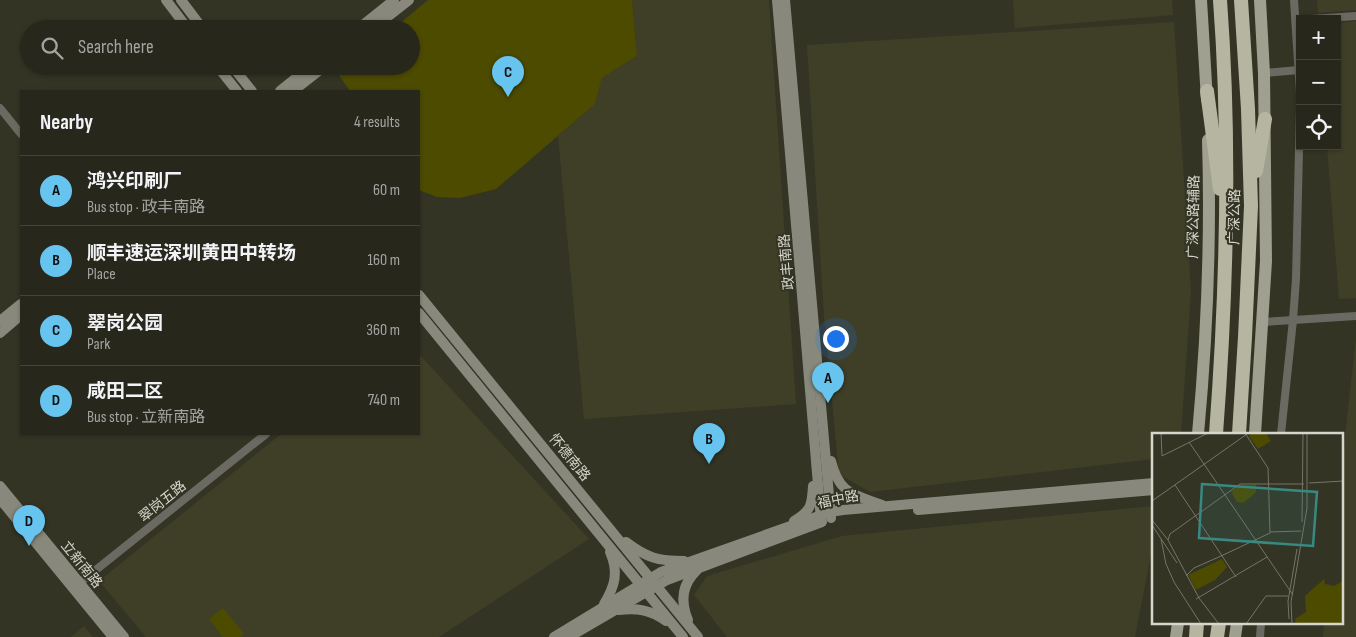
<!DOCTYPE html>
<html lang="en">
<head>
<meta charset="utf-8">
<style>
	body { margin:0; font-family:"Sofia Sans Condensed","Noto Sans SC",sans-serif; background:#333329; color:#f1f3f6 }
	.controls { position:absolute; right:15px; top:15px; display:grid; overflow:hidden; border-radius:0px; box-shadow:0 1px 4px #0004 }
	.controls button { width:45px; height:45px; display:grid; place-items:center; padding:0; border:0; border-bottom:1px solid #43443b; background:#27271c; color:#f1f3f6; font:25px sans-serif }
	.you { position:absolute; left:835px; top:338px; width:18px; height:18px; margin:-12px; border:4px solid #fff; border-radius:50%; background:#1a73e8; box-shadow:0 0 0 8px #1a73e833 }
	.badge { display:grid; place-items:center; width:32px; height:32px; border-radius:50%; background:#66c4ef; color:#111; font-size:16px; font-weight:700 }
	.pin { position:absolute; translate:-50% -41px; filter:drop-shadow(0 1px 2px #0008) }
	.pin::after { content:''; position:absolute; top:26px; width:18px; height:15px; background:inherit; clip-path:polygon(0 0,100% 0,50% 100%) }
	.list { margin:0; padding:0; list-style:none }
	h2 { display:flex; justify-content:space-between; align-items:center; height:65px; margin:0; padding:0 20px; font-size:21px }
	h2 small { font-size:16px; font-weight:400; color:#a4a5a3 }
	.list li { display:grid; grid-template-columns:32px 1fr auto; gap:15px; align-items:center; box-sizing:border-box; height:70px; padding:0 20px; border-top:1px solid #43443b }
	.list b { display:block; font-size:19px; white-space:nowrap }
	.list p { margin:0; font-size:16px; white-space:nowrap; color:#a4a5a3 }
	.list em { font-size:16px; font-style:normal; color:#a4a5a3 }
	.icon { flex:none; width:28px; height:28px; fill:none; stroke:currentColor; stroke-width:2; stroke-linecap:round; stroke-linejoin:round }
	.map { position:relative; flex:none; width:1356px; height:637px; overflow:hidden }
	.search { position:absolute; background:#27271c; box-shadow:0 1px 4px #0004; left:20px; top:20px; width:400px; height:55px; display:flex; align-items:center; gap:12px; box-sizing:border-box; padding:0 18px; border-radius:28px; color:#a4a5a3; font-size:19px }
	.panel { position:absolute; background:#27271c; box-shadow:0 1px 4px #0004; left:20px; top:90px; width:400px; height:345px; border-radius:0px }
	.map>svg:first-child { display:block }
	.built { fill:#3f3f28 }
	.green { fill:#4d4b00 }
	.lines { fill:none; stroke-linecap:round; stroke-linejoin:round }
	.street { stroke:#6a6a62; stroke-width:8 }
	.secondary { stroke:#88897c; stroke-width:10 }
	.primary { stroke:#a0a090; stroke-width:12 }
	.highway { stroke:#b5b5a2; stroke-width:14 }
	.labels { text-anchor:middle; stroke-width:4; stroke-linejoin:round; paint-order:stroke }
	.street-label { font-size:14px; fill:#d6d6cd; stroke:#343425 }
	.inset-road { fill:none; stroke:#757568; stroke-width:1 }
	.view { fill:#378981; fill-opacity:0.15; stroke:#378981; stroke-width:2.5 }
	.inset-edge { fill:none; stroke:#d6d6cd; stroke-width:2.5 }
</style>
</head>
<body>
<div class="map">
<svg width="1356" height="637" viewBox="0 0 1356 637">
	<rect width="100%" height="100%" fill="#343425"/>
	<g class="built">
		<path d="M632,0h137l27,404 -212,15 -26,-283 37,-32 7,-26 35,-22z"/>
		<path d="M1013,0h159l1,15 -158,13z"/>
		<path d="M1317,0h39v10l-38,3z"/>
		<path d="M1356,21v277l-17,1 -12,-153h10v-123z"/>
		<path d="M1174,22l17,269 -10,143h-27l-1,25 -283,33 -31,-18 -15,-159 -17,-270z"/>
		<path d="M1356,339v298h-33l1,-14h18v-160z"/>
		<path d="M419,354l170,185 -150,98h-293l-47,-56 182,-147h138z"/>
		<path d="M1153,506v38l-18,93h-408l-33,-42 13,-19 135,-40z"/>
		<path d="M84,626l9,11h-22z"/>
	</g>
	<g class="green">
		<path d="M428,0h204l5,56 -35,22 -7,26 -99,85 -36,9 -23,-1 -18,-7v-99h-69l-12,-17 10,-8h63v-37h-18z"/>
		<path d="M223,608l21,26 -4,3h-17l-14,-18z"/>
	</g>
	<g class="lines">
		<g class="street">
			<path d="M1294,0l6,93"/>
			<path d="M1312,19l44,-3"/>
			<path d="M1264,73l35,-3"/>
			<path d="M0,108l21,26"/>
			<path d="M1263,322l93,-6"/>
			<path d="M1281,434l12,-114 3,-41 4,-172"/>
			<path d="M77,585l189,-151"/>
			<path d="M1260,637l1,-14"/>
		</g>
		<g class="secondary">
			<path d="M166,0l22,29"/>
			<path d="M181,0l22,29"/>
			<path d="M777,0l44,520"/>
			<path d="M785,0l46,518"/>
			<path d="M358,29l36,-29"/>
			<path d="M372,29l37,-29"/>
			<path d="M217,66l20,25"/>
			<path d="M232,66l20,25"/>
			<path d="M280,91l31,-25"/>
			<path d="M293,91l32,-25"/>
			<path d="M419,295l279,342"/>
			<path d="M419,313l264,324"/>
			<path d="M0,321l21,-17"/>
			<path d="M0,333l21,-18"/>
			<path d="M831,461c8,33 22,33 51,44"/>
			<path d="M0,486l124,151"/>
			<path d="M0,499l113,138"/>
			<path d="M918,510l236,-20"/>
			<path d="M794,521c17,-10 18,-16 19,-35"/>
			<path d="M626,542c21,16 32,19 58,19"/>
			<path d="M604,604c11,-18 15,-32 6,-52"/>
			<path d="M619,610c19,-2 32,0 47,11"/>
			<path d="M688,620c-8,-19 -6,-36 9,-50"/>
			<path d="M554,637l107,-65 169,-60 13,-2 311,-27"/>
			<path d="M569,637l98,-57 155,-58"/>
		</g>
		<g class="primary">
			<path d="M1201,0l6,100"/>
			<path d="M1198,434c9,-97 13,-196 10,-294"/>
			<path d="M1255,434l11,-173 -2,-188 -4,-73"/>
			<path d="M1176,637l2,-14"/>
			<path d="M1235,637l2,-14"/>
		</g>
		<g class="highway">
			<path d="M1207,91l13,98"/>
			<path d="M1256,171l9,-52"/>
			<path d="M1216,434c11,-146 15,-288 4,-434"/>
			<path d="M1239,434l6,-97 6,-131 -3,-97 -7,-109"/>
			<path d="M1196,637l1,-14"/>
			<path d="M1217,637l2,-14"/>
		</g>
	</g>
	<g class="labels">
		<g class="street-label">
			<text transform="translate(1193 217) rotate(-89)" y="5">广深公路辅路</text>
			<text transform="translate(1234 217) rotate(-89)" y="5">广深公路</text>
			<text transform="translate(786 262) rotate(-95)" y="5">政丰南路</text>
			<text transform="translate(570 457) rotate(51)" y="5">怀德南路</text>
			<text transform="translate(838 499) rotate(-11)" y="5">福中路</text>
			<text transform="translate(162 501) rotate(-39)" y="5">翠岗五路</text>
			<text transform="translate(82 564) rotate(51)" y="5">立新南路</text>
		</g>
	</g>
	<g transform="translate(1152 433)">
		<rect width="191" height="191" fill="#343425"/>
		<path d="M100,0h14l5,8 -13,8 -9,-13zM104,51v8l-4,4 -9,7 -6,-1 -6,-10 8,-6zM70,126l5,8 -12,13 -19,10 -8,-15zM172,146l1,5 9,2 9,-5v43h-47l-1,-5 11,-7 -1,-16z" fill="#4d4b00"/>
		<path class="inset-road" d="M9,0l1,23 46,-23M37,9l104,153M157,50l35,-2M23,52l61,92M0,68l95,-67M0,87l16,20 31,58 20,26M150,89l1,-89M0,92l25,38M118,99l31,-1M9,106l5,25 8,18 27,42M16,107l2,-6 70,-50h64M69,123l49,-23 -2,-65 -23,-35M34,143l8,-8 27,-12M44,166l71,-42M137,186l-1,-18 9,-52M94,191l20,-28h22M140,191l-1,-22 16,-94v-75"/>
		<path class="view" d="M50,51l115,8 -4,54 -114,-8z"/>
		<rect width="191" height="191" class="inset-edge"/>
	</g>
</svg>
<div class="controls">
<button>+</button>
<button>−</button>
<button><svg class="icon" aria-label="locate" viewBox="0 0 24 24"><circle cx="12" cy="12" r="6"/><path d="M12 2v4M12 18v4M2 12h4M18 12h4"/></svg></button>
</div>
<div class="you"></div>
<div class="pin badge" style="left:828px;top:403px">A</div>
<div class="pin badge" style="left:709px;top:464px">B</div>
<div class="pin badge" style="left:508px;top:97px">C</div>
<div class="pin badge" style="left:29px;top:546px">D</div>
<div class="search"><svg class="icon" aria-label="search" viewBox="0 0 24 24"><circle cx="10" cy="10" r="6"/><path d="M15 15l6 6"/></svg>Search here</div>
<section class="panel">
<h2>Nearby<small>4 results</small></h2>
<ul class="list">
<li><span class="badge">A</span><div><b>鸿兴印刷厂</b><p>Bus stop · 政丰南路</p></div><em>60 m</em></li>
<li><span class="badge">B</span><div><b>顺丰速运深圳黄田中转场</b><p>Place</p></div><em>160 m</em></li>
<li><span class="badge">C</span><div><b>翠岗公园</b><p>Park</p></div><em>360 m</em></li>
<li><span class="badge">D</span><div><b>咸田二区</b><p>Bus stop · 立新南路</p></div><em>740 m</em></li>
</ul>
</section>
</div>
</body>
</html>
